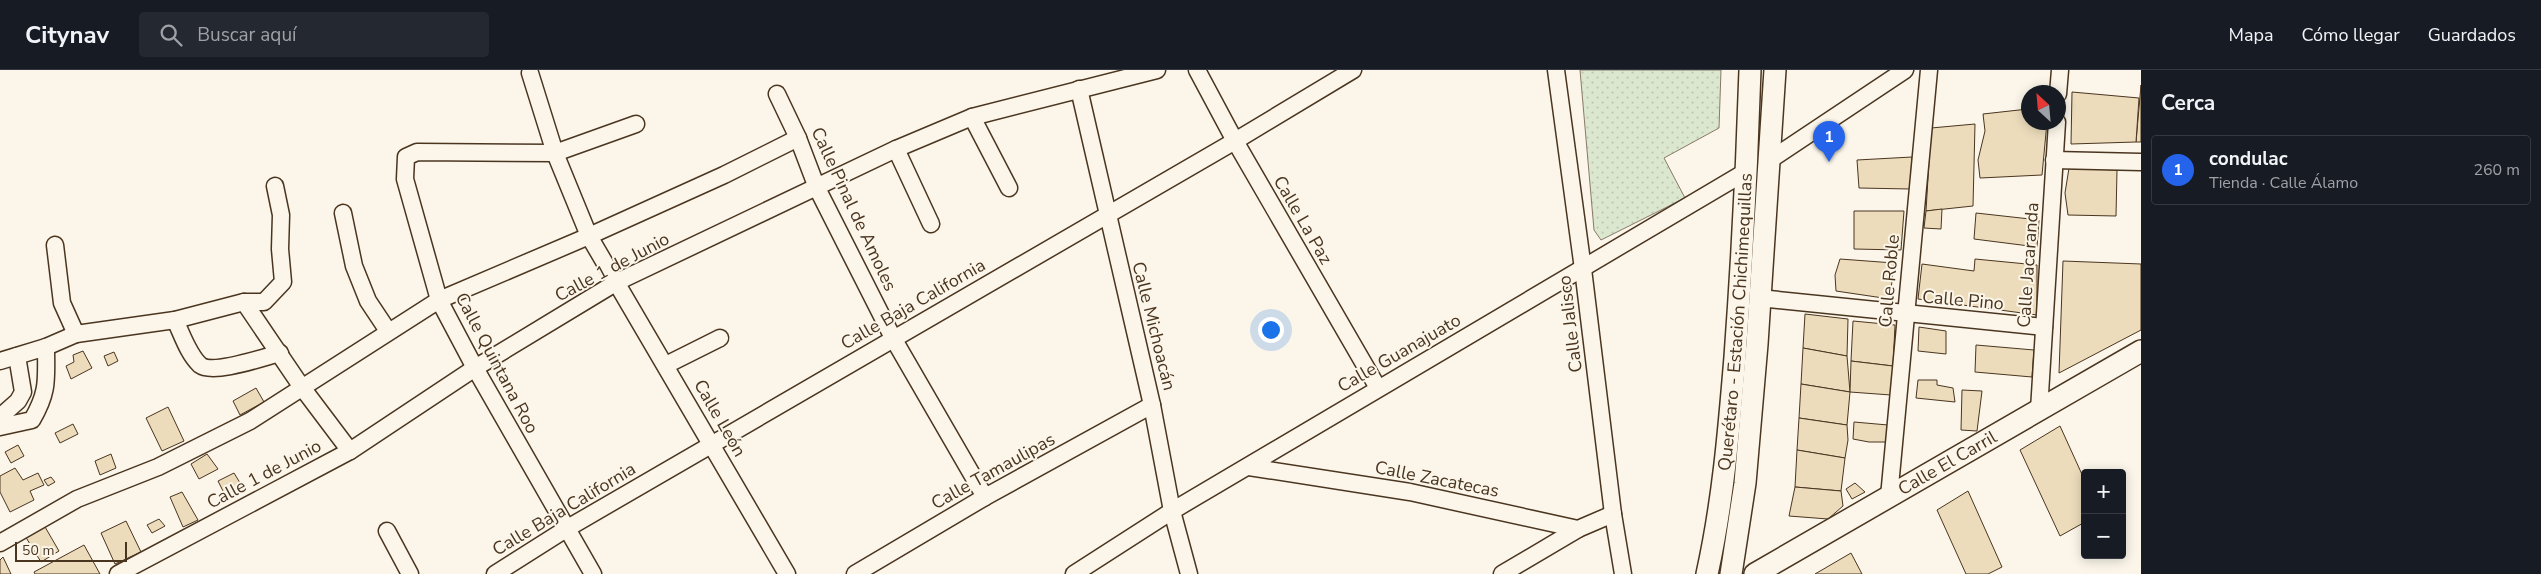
<!DOCTYPE html>
<html lang="es">
<head>
<meta charset="utf-8">
<style>
	body { margin:0; font-family:"Nunito Sans",sans-serif; background:#242831; color:#f1f3f6 }
	.controls { position:absolute; right:15px; bottom:15px; display:grid; overflow:hidden; border-radius:5px; box-shadow:0 2px 12px #0003 }
	.controls button { width:45px; height:45px; display:grid; place-items:center; padding:0; border:0; border-bottom:1px solid #363941; background:#171b24; color:#f1f3f6; font:25px sans-serif }
	.compass { position:absolute; left:2021px; top:15px; width:45px; height:45px; border-radius:50%; background:#171b24; box-shadow:0 2px 12px #0003; rotate:334deg }
	.scale { position:absolute; left:15px; bottom:12px; width:112px; box-sizing:border-box; padding-left:5px; border:2px solid #4a3520; border-top:0; font-size:14px; line-height:18px; white-space:nowrap; color:#4a3520; -webkit-text-stroke:4px #fbf6e9; paint-order:stroke }
	.you { position:absolute; left:1270px; top:259px; width:18px; height:18px; margin:-12px; border:4px solid #fff; border-radius:50%; background:#1a73e8; box-shadow:0 0 0 8px #1a73e833 }
	.badge { display:grid; place-items:center; width:32px; height:32px; border-radius:50%; background:#2563eb; color:#fff; font-size:16px; font-weight:700 }
	.pin { position:absolute; translate:-50% -41px; filter:drop-shadow(0 1px 2px #0008) }
	.pin::after { content:''; position:absolute; top:26px; width:18px; height:15px; background:inherit; clip-path:polygon(0 0,100% 0,50% 100%) }
	.list { margin:0; padding:0; list-style:none }
	h2 { display:flex; justify-content:space-between; align-items:center; height:65px; margin:0; padding:0 20px; font-size:21px }
	h2 small { font-size:16px; font-weight:400; color:#9ea1a6 }
	.list li { display:grid; grid-template-columns:32px 1fr auto; gap:15px; align-items:center; box-sizing:border-box; height:70px; margin:0 10px 10px; padding:0 10px; border:1px solid #363941; border-radius:5px }
	.list b { display:block; font-size:19px; white-space:nowrap }
	.list p { margin:0; font-size:16px; white-space:nowrap; color:#9ea1a6 }
	.list em { font-size:16px; font-style:normal; color:#9ea1a6 }
	.icon { flex:none; width:28px; height:28px; fill:none; stroke:currentColor; stroke-width:2; stroke-linecap:round; stroke-linejoin:round }
	.map { position:relative; flex:none; width:2141px; height:504px; overflow:hidden }
	header { display:flex; align-items:center; gap:30px; box-sizing:border-box; height:70px; padding:0 25px; background:#171b24; border-bottom:1px solid #363941 }
	header strong { font-size:24px }
	nav { display:flex; gap:28px; margin-inline-start:auto; font-size:18px }
	.search { width:350px; height:45px; background:#242831; display:flex; align-items:center; gap:12px; box-sizing:border-box; padding:0 18px; border-radius:5px; color:#9ea1a6; font-size:19px }
	main { display:flex }
	aside { flex:1; background:#171b24 }
	.map>svg:first-child { display:block }
	.grass { fill:url(#grass-dots); stroke:#887966 }
	.building { fill:#ecdcbc; stroke:#4a3520 }
	.lines { fill:none; stroke-linecap:round; stroke-linejoin:round }
	.minor-casing { stroke:#4a3520; stroke-width:19 }
	.major-casing { stroke:#4a3520; stroke-width:24 }
	.minor { stroke:#fbf6e9; stroke-width:16 }
	.major { stroke:#fbf6e9; stroke-width:21 }
	.labels { text-anchor:middle; stroke-width:4; stroke-linejoin:round; paint-order:stroke }
	.street-label { font-size:18px; fill:#4a3520; stroke:#fbf6e9 }
</style>
</head>
<body>
<header>
<strong>Citynav</strong>
<div class="search"><svg class="icon" aria-label="search" viewBox="0 0 24 24"><circle cx="10" cy="10" r="6"/><path d="M15 15l6 6"/></svg>Buscar aquí</div>
<nav><a>Mapa</a><a>Cómo llegar</a><a>Guardados</a></nav>
</header>
<main>
<div class="map">
<svg width="2141" height="504" viewBox="0 0 2141 504">
	<defs>
		<pattern id="grass-dots" width="8" height="8" patternUnits="userSpaceOnUse" patternTransform="scale(1.25)"><rect width="8" height="8" fill="#dce7d0"/><path d="M2 2h.1M6 6h.1" fill="none" stroke="#bec7b2" stroke-width="1.8" stroke-linecap="round"/></pattern>
	</defs>
	<rect width="100%" height="100%" fill="#fbf6e9"/>
	<path class="grass" d="M1580,0h141l-2,58 -55,30 21,40 -84,42 -7,-10z"/>
	<g class="building">
		<path d="M2141,15v57h-5z"/>
		<path d="M2072,22l67,6 -3,44 -65,2z"/>
		<path d="M2028,39v13h19l-5,53 -62,3 -2,-18 7,-29 -2,-17z"/>
		<path d="M1975,54l-2,82 -47,5 5,-83z"/>
		<path d="M1912,87l-2,32 -51,-1 -2,-28z"/>
		<path d="M2069,98l48,2 -1,46 -48,-1 -3,-22z"/>
		<path d="M1942,139l-1,20 -17,-1 2,-17z"/>
		<path d="M1854,141h50l-3,39 -47,-1z"/>
		<path d="M1976,143l63,7 -2,27 -63,-8z"/>
		<path d="M1840,189l54,4 -4,36 -54,-8 -1,-16z"/>
		<path d="M1975,189l62,6v50l-119,-16 4,-35 52,7z"/>
		<path d="M2063,191l78,3v66l-82,43z"/>
		<path d="M1805,244l43,5 -1,37 -44,-8z"/>
		<path d="M1853,251l42,4 -2,41 -42,-5z"/>
		<path d="M1919,257l27,4v23l-28,-3z"/>
		<path d="M1976,275l58,5 -2,27 -57,-5z"/>
		<path d="M1803,278l44,8 3,36 -49,-8z"/>
		<path d="M83,281l9,17 -21,11 -5,-13 8,-4 -1,-7z"/>
		<path d="M114,282l4,9 -10,5 -4,-10z"/>
		<path d="M1851,291l42,5 -2,29 -41,-3z"/>
		<path d="M1918,310h19v5l16,3 2,14 -39,-4z"/>
		<path d="M1801,314l49,8 -3,33 -48,-7z"/>
		<path d="M256,318l8,14 -24,13 -7,-14z"/>
		<path d="M1962,320l20,1 -5,40 -16,-1z"/>
		<path d="M168,337l16,34 -22,10 -16,-33z"/>
		<path d="M1799,348l48,7 1,15 -3,18 -48,-8z"/>
		<path d="M1854,352l34,3 -1,17h-18l-16,-3z"/>
		<path d="M73,354l5,10 -18,9 -5,-10z"/>
		<path d="M2060,356l25,55v41l-25,14 -40,-86z"/>
		<path d="M18,375l6,11 -13,7 -6,-11z"/>
		<path d="M1797,380l48,8 -4,33 -46,-4z"/>
		<path d="M111,384l5,14 -16,7 -5,-14z"/>
		<path d="M207,384l11,15 -19,10 -8,-15z"/>
		<path d="M15,398l8,12 15,-7 6,12 -14,6 4,9 -24,12 -10,-20v-16z"/>
		<path d="M234,403l11,18 -18,8 -9,-18z"/>
		<path d="M51,407l4,5 -7,4 -4,-6z"/>
		<path d="M1855,413l10,9 -13,7 -6,-10z"/>
		<path d="M1795,417l46,4 2,15 -15,13 -39,-3z"/>
		<path d="M1968,421l34,76 -14,7h-22l-29,-64z"/>
		<path d="M182,422l16,28 -15,7 -13,-30z"/>
		<path d="M159,449l6,7 -13,7 -5,-8z"/>
		<path d="M41,450l18,31 -18,11 -19,-31z"/>
		<path d="M126,451l15,31 -26,12 -14,-31z"/>
		<path d="M84,475l16,29h-65l-1,-2z"/>
		<path d="M1851,483l11,21h-47z"/>
		<path d="M3,487l8,17h-11v-14z"/>
	</g>
	<g class="lines">
		<defs>
			<g id="minor">
				<path d="M1197,0l38,71 143,247"/>
				<path d="M1556,0l27,199 30,245 10,60"/>
				<path d="M530,3l25,80 34,83 198,338"/>
				<path d="M1079,19l73,316 20,106 17,63"/>
				<path d="M777,24l21,44 19,50 76,150 92,159"/>
				<path d="M2058,24l2,-24"/>
				<path d="M972,47l37,71"/>
				<path d="M896,79l35,75"/>
				<path d="M1770,90l135,-90"/>
				<path d="M2054,90l87,2"/>
				<path d="M343,143l11,53 14,35 20,30"/>
				<path d="M55,175l7,58 14,31"/>
				<path d="M1759,228l285,29"/>
				<path d="M244,232l57,84 49,65"/>
				<path d="M175,250c7,14 13,34 25,45 13,10 64,-8 80,-12"/>
				<path d="M0,291l46,-14 30,-13 99,-14 69,-18h20l19,-20 -3,-33 1,-34 -6,-29"/>
				<path d="M666,295l54,-27"/>
				<path d="M2039,340l18,-288"/>
				<path d="M0,347l18,-16 5,-9 -6,-36"/>
				<path d="M0,357l32,-7c17,-29 14,-41 14,-73"/>
				<path d="M1249,397l161,25 168,37 35,-15"/>
				<path d="M1889,427l40,-427"/>
				<path d="M387,461l23,43"/>
				<path d="M0,473l77,-44 81,-32 92,-46 189,-121 150,-64 135,-61 74,-37"/>
				<path d="M118,504l232,-123 125,-83 142,-86 279,-133 76,-32 185,-47"/>
				<path d="M495,504l71,-45 669,-388 118,-71"/>
				<path d="M593,504l-118,-206 -36,-68 -34,-121 1,-22 11,-5 138,1 81,-29"/>
				<path d="M855,504l130,-77 167,-92"/>
				<path d="M1074,504l98,-63 575,-340"/>
				<path d="M1502,504l76,-45"/>
			</g>
			<g id="major">
				<path id="s1" d="M1707,504c16,-72 22,-144 28,-217 7,-96 12,-191 15,-287"/>
				<path d="M1731,504l14,-91 12,-139 18,-274"/>
				<path id="s2" d="M1755,504l386,-223"/>
			</g>
		</defs>
		<use href="#minor" class="minor-casing"/>
		<use href="#major" class="major-casing"/>
		<use href="#minor" class="minor"/>
		<use href="#major" class="major"/>
	</g>
	<g class="labels">
		<g class="street-label">
			<text transform="translate(854 139) rotate(65)" y="6">Calle Pinal de Amoles</text>
			<text transform="translate(1303 150) rotate(60)" y="6">Calle La Paz</text>
			<text transform="translate(2028 195) rotate(-86)" y="6">Calle Jacaranda</text>
			<text transform="translate(612 197) rotate(-28)" y="6">Calle 1 de Junio</text>
			<text transform="translate(1889 211) rotate(-85)" y="6">Calle Roble</text>
			<text transform="translate(1963 230) rotate(5)" y="6">Calle Pino</text>
			<text transform="translate(913 234) rotate(-30)" y="6">Calle Baja California</text>
			<text dy="6" stroke="none"><textPath href="#s1" startOffset="254">Querétaro - Estación Chichimequillas</textPath></text>
			<text transform="translate(1570 254) rotate(-97)" y="6">Calle Jalisco</text>
			<text transform="translate(1154 256) rotate(76)" y="6">Calle Michoacán</text>
			<text transform="translate(1399 283) rotate(-30)" y="6">Calle Guanajuato</text>
			<text transform="translate(497 293) rotate(62)" y="6">Calle Quintana Roo</text>
			<text transform="translate(720 348) rotate(60)" y="6">Calle León</text>
			<text dy="6" stroke="none"><textPath href="#s2" startOffset="222">Calle El Carril</textPath></text>
			<text transform="translate(993 401) rotate(-29)" y="6">Calle Tamaulipas</text>
			<text transform="translate(264 404) rotate(-28)" y="6">Calle 1 de Junio</text>
			<text transform="translate(1437 409) rotate(11)" y="6">Calle Zacatecas</text>
			<text transform="translate(564 439) rotate(-31)" y="6">Calle Baja California</text>
		</g>
	</g>
</svg>
<div class="controls">
<button>+</button>
<button>−</button>
</div>
<svg class="compass" viewBox="-18 -18 36 36"><path d="M0-13l5 13h-10z" fill="#e53935"/><path d="M0 13l5-13h-10z" fill="#9ea1a6"/></svg>
<div class="scale">50 m</div>
<div class="you"></div>
<div class="pin badge" style="left:1829px;top:92px">1</div>
</div>
<aside>
<h2>Cerca<small></small></h2>
<ul class="list">
<li><span class="badge">1</span><div><b>condulac</b><p>Tienda · Calle Álamo</p></div><em>260 m</em></li>
</ul>
</aside>
</main>
</body>
</html>
